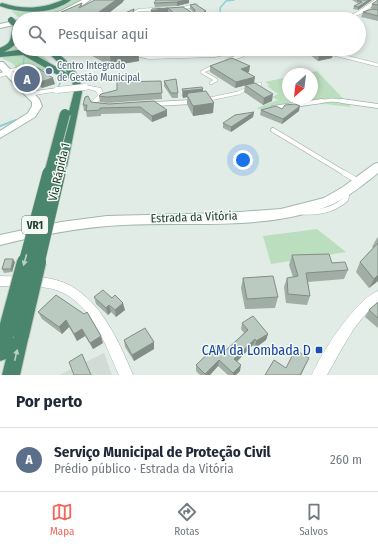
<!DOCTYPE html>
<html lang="pt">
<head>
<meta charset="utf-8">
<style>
	body { margin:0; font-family:"Fira Sans Condensed",sans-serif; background:#f6f6f7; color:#1f2937 }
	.compass { position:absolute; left:282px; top:68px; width:36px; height:36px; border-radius:50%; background:#fff; box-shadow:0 2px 6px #0003; rotate:208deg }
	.you { position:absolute; left:243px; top:160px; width:14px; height:14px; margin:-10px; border:3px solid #fff; border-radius:50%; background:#1a73e8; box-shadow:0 0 0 6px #1a73e833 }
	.badge { display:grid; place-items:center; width:26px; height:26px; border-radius:50%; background:#f36559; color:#fff; font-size:13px; font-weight:700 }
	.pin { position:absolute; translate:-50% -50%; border:2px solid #fff; box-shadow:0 1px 4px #0006 }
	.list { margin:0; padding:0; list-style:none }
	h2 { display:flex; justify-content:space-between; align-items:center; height:52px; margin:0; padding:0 16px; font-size:17px }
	h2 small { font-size:13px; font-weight:400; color:#747a83 }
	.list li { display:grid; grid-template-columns:26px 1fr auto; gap:12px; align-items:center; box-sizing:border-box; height:64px; padding:0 16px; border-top:1px solid #e0e1e3 }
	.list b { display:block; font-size:15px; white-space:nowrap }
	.list p { margin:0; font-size:13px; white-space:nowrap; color:#747a83 }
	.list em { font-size:13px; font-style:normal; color:#747a83 }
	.icon { flex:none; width:22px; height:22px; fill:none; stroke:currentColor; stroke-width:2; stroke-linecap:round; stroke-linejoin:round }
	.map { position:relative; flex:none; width:378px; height:375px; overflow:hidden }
	.search { position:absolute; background:#fff; box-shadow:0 2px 6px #0003; left:12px; right:12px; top:12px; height:44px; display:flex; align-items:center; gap:10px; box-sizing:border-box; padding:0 14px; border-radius:22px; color:#747a83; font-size:15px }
	.sheet { height:116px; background:#fff }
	nav { display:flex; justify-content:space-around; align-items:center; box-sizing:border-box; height:56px; border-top:1px solid #e0e1e3; background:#fff; font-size:11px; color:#747a83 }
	nav a { display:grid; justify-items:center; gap:2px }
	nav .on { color:#f36559 }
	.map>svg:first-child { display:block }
	.built { fill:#d0dcd5 }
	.green { fill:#bbdebe }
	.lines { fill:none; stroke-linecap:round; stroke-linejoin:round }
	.stream-far1 { stroke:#89d2d1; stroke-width:1.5 }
	.stream { stroke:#89d2d1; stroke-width:2 }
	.service-far3-casing { stroke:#a5b4ac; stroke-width:3.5 }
	.service-far2-casing { stroke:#a5b4ac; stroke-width:4 }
	.service-far1-casing { stroke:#a5b4ac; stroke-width:5.5 }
	.service-casing { stroke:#a5b4ac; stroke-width:6 }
	.minor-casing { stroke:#a5b4ac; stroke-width:1 }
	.tertiary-casing { stroke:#a5b4ac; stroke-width:2 }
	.secondary-casing { stroke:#a0b8ac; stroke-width:2 }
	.trunk-casing { stroke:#c1c9c5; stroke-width:2 }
	.service-far3 { stroke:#fff; stroke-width:2.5 }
	.service-far2 { stroke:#fff; stroke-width:3 }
	.service-far1 { stroke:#fff; stroke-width:4 }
	.service { stroke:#fff; stroke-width:5 }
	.minor { fill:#fff; fill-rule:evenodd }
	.tertiary { fill:#fff; fill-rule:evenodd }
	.secondary { fill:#fff; fill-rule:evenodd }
	.trunk { fill:#4a866e; fill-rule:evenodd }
	.minor-bridge-casing { stroke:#a5b4ac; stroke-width:7; stroke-linecap:butt }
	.trunk-bridge-far3-casing { stroke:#c1c9c5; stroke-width:8; stroke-linecap:butt }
	.trunk-bridge-far2-casing { stroke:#c1c9c5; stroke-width:12; stroke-linecap:butt }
	.trunk-bridge-far1-casing { stroke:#c1c9c5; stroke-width:14; stroke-linecap:butt }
	.trunk-bridge-casing { stroke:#c1c9c5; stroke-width:18; stroke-linecap:butt }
	.minor-bridge { stroke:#fff; stroke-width:6 }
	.trunk-bridge-far3 { stroke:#4a866e; stroke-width:6 }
	.trunk-bridge-far2 { stroke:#4a866e; stroke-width:10 }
	.trunk-bridge-far1 { stroke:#4a866e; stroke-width:13 }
	.trunk-bridge { stroke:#4a866e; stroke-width:16 }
	.wall { fill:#a0aea6 }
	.shaded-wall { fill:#828d87 }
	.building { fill:#bacac1; stroke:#828d87 }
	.oneway { fill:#b8d1c6 }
	.service-dot { fill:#5c6f8a; stroke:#f3f9f5; stroke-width:1.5 }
	.transit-dot { fill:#1a4fb4; stroke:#f3f9f5; stroke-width:1.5 }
	.labels { text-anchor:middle; stroke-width:3; stroke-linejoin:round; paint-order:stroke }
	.far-service-label { font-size:10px; fill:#4e5e75; stroke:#f3f9f5; text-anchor:start }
	.shield { fill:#f3f9f5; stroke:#61766c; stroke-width:1 }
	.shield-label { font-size:11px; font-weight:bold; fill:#223e31 }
	.street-label { font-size:12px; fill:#223e31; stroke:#f3f9f5 }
	.near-transit-label { font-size:14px; fill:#164399; stroke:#f3f9f5; text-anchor:end }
</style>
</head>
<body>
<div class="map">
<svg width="378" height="375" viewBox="0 0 378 375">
	<rect width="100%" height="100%" fill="#e2ece6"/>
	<path class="built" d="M104,353l8,22h-53z"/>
	<g class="green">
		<path d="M69,0h13l-17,9 -40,10h-4l-10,-8c22,4 38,-2 58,-11z"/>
		<path d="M19,34v15h17l14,13 -30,-12 -20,3 13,-6z"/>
		<path d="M20,54l5,2 29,15 -31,-5 -6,2 -5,-5 -9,-4 1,-3z"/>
		<path d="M317,71l34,36c-11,-1 -21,-3 -32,-3 -15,1 -50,11 -62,4l21,-8 -6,-3 6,-3 -11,-8 3,-1 -5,-3 23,-5v21h24v-24h-10z"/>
		<path d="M317,229l29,23 -75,12 -8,-28z"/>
	</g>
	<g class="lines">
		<g class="stream-far1">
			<path d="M38,13l1,3"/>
			<path d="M221,19l-1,-11 6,-7 8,-1"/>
			<path d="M24,58l-1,8 28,5"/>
			<path d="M56,73l5,6 -2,7"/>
		</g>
		<path class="stream" d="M0,126l16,-6"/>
		<defs>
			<g id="service-far3">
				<path d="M180,9l16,-4"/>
				<path d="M123,19l16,-9 21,-1"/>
			</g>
			<g id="service-far2">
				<path d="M321,49l9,4 48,12"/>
				<path d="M228,60l15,-5 -4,-4"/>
				<path d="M8,71l14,-3 9,3"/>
				<path d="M211,83l5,-3 -14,-8 12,-6"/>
				<path d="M205,100l33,-7 22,-9"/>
				<path d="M185,102h7"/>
				<path d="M315,102l17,-2 18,2"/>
			</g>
			<g id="service-far1">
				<path d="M342,101l36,5"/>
				<path d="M154,104l38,-2"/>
				<path d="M273,108l49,-7"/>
				<path d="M273,130l73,44"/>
			</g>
			<g id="service">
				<path d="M344,173l14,8"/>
				<path d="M302,212c16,1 32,-2 44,-13l1,-7"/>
			</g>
			<g id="minor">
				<path d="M375,0h3v2c-11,8 -22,17 -36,17l15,-7z"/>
				<path d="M105,49h12l32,6 66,-2 23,-4h12l-35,8 -66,2z"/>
				<path d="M9,71l2,1v2l-11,3v-4z"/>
				<path d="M85,85l16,3 3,7 -7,8 8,2v2l-13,-1 -1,-4 7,-7 -2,-4 -13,-3v-2z"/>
				<path d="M57,88l2,1v2l-30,5 -3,-2 3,-2z"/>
				<path d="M0,276c18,1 38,-1 56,4 41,11 62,59 77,95h-14c-14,-31 -29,-76 -66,-86 -17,-4 -36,-2 -53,-3z"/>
				<path d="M378,291v12c-24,18 -36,47 -51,72h-15c9,-22 44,-76 66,-84z"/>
			</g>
			<g id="tertiary">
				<path d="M82,0h8c-16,13 -40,19 -60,19l31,-8z"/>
				<path d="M19,20v4l-19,4v-4z"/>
			</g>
			<g id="secondary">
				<path d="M0,62h3l36,37 3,7 -7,11 -35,21v-7l28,-18 4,-7v-4l-32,-33z"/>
				<path d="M378,163v10c-14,11 -28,23 -45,31 -65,28 -141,17 -210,21 -42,2 -83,10 -123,20v-10l61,-13 46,-6 120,-3 54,-4 43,-11 19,-11 31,-23z"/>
			</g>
			<g id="trunk">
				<path d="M63,0h8c-19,15 -49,14 -71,6v-2l2,-1c22,7 39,6 61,-3z"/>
				<path d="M14,24l5,1c0,15 -1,20 -15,27l14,-2 10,1 41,23v4h-6l-40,-23 -23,2v-9c15,-6 9,-12 14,-24z"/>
				<path d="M45,49h8c14,12 28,23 29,43l-15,74 -6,4 -6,-4 19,-74c-1,-21 -16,-28 -29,-43z"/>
				<path d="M21,327l6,2 2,6 -9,40h-18l4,-16 -6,2v-31l5,-2 6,2 2,4 2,-5z"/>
			</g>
		</defs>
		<use href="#service-far3" class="service-far3-casing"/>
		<use href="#service-far2" class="service-far2-casing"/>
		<use href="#service-far1" class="service-far1-casing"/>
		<use href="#service" class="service-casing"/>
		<use href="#minor" class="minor-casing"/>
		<use href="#tertiary" class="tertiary-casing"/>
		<use href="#secondary" class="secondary-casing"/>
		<use href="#trunk" class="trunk-casing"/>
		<use href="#service-far3" class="service-far3"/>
		<use href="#service-far2" class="service-far2"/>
		<use href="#service-far1" class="service-far1"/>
		<use href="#service" class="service"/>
		<use href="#minor" class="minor"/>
		<use href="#tertiary" class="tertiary"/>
		<use href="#secondary" class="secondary"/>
		<use href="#trunk" class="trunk"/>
		<defs>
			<path id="minor-bridge" d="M57,90l28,-3"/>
			<path id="trunk-bridge-far3" d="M11,20l5,5"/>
			<g id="trunk-bridge-far2">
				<path d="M49,174l16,-60"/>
				<path d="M59,174l2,-8"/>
			</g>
			<g id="trunk-bridge-far1">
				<path d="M25,263l24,-90"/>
				<path d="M38,263l21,-90"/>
			</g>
			<g id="trunk-bridge">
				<path d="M21,335l17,-73"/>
				<path d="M5,336l20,-74"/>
			</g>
		</defs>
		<use href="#minor-bridge" class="minor-bridge-casing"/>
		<use href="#trunk-bridge-far3" class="trunk-bridge-far3-casing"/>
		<use href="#trunk-bridge-far2" class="trunk-bridge-far2-casing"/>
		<use href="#trunk-bridge-far1" class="trunk-bridge-far1-casing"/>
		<use href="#trunk-bridge" class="trunk-bridge-casing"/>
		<use href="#minor-bridge" class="minor-bridge"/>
		<use href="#trunk-bridge-far3" class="trunk-bridge-far3"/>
		<use href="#trunk-bridge-far2" class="trunk-bridge-far2"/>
		<use href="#trunk-bridge-far1" class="trunk-bridge-far1"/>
		<use href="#trunk-bridge" class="trunk-bridge"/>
	</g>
	<g class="wall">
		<path d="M189,0v3l-12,3 -22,1 -1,-4z"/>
		<path d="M352,0h20l-14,10 -5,-1 1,-3 5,-2z"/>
		<path d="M378,0v21l-17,-4 2,-5 9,-3 -1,-1 1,-4z"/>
		<path d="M123,1v1l-19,15h4l1,2h-50l1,-1 -1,-5 23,-10v3z"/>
		<path d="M190,5l16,6 -1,4 -6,4h-14l-2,-2 -8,1 -7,-6 -17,3 1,-6 31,-2 11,7v-1l-4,-4z"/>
		<path d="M79,49h59l1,12 -28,5z"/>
		<path d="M311,49h23l-2,9 -14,3 -8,-6z"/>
		<path d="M210,66l39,6 -2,1 7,10 -19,5 -25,-16z"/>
		<path d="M25,70l30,14 -13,4 -15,-12z"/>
		<path d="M161,81l1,18 -54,4 -8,-1 -1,-6z"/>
		<path d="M164,81l14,12v5h-6l-8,-12z"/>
		<path d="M245,85l27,16 -9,4 -19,-13z"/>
		<path d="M182,89h21v2l10,22 -20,3 -6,-12v-7l-4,1 -1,-2z"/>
		<path d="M154,101l13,15 -15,6 -11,-9 -40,1v2l-14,1 -1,-6h-2l-1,-6 8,-3 18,2z"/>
		<path d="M282,109l17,2 -17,13 -22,-9 1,-5z"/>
		<path d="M254,112l-1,5 -22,15 -8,-4v-5z"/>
		<path d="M378,237v44l-9,7 -13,-16 4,-10 13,-14 -1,-1 5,-9z"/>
		<path d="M292,255l56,15 -4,9 -36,3 2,14 -3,9 -21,-2 -2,-16 3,-9 6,-1 -4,-12z"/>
		<path d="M15,262l-3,10 -8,1 -2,-4z"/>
		<path d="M243,278l35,19 -3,11 -30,1 -4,-21z"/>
		<path d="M56,295l47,48 -10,6 -8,-13 -8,5 -8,-14 -7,7 -20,-15 -4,-7z"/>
		<path d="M94,297l31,13 -9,7 -5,-5 -3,3 -12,-11z"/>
		<path d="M378,302v26l-13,-11 4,-7z"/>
		<path d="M242,323l26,11 -2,6 -11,8 -2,-3 -16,17 3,9 -4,4h-8l-10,-9 -8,9h-10l-4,-4v-6l28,-13 20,-19 -3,-4z"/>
		<path d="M124,340l30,2v7l-20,12 -9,-14z"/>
	</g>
	<g class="shaded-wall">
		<path d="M116,0h9l-2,1v1l-22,17 -9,-2z"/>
		<path d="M185,0h4v3l-12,3v-4z"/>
		<path d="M369,0h3l-14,10v-3z"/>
		<path d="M168,8v4l-17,3v-4z"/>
		<path d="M134,9v10h-3z"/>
		<path d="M206,11l-1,4 -6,4h-11v-2z"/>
		<path d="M183,13v4l-8,1v-4z"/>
		<path d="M320,49h14l-2,9 -14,3z"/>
		<path d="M138,50l1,11 -28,5 -1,-12z"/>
		<path d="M250,66l-1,6 -9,3 1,-6z"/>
		<path d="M255,77l-1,6 -19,5 1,-6z"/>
		<path d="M53,78l2,6 -13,4 -2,-6z"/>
		<path d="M203,89v6h-16v2l-4,1v-7z"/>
		<path d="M273,94l-1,7 -9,4 1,-7z"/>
		<path d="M214,103l-1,10 -20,3v-10z"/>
		<path d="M300,106l-1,5 -17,13 1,-5z"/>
		<path d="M167,110v6l-15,6v-6z"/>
		<path d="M254,112l-1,5 -22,15v-5z"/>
		<path d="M13,259l2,3 -3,10 -1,-3z"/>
		<path d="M378,275v6l-9,7 5,-9z"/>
		<path d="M123,303l2,7 -9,7 -1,-7z"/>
		<path d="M109,305l2,7 -3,3 -2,-7z"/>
		<path d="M66,320l3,7 -7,7 -3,-7z"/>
		<path d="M82,329l3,7 -8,5 -3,-7z"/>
		<path d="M268,334l-2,6 -11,8 1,-7z"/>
		<path d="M101,336l2,7 -10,6 -3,-6z"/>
		<path d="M255,339l-2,6 -20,20 1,-6z"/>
		<path d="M154,342v7l-20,12 -2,-6z"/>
		<path d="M309,358l-8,17h-1z"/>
		<path d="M219,360l-1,6 -8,9h-5z"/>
		<path d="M241,365l-1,6 -4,4h-3v-2z"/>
	</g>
	<g class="building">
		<path d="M95,0h21l-24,17h16v2h-34l-1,-1 -14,1 5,-3 -5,-3 23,-10 -3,5z"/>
		<path d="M156,0h29l-8,2 -23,1z"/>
		<path d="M357,0h12l-11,7 -4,-1 8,-4z"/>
		<path d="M378,0v5l-6,-1z"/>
		<path d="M195,4l11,7 -8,4 -10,2 -5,-4 -8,1 -7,-6 -17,3 1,-2 31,-2 11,7 1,-4 -5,-5z"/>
		<path d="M134,9l-3,10h-14l8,-6z"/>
		<path d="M372,9l6,1v6l-15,-4z"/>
		<path d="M94,49h11l-3,2v2z"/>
		<path d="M105,49h33v1l-28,4 -8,-3z"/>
		<path d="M232,58l18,8 -9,3 14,8 -19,5 -26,-16z"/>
		<path d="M38,68l15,10 -13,4 -15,-12z"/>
		<path d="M176,79l2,14h-7l-7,-12z"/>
		<path d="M161,81l1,12 -55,4 -8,-1 2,-2 16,-4v-8z"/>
		<path d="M255,83l18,11 -9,4 -19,-13z"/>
		<path d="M202,87l1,2 -20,2 -1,-2z"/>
		<path d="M206,91l8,12 -21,3 -6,-11 2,-2z"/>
		<path d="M88,96l3,6 18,2 45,-3 13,9 -15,6 -12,-9 -40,1v2l-14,1 1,-6h-4l2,-8z"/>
		<path d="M295,104l5,2 -17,13 -22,-9 15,-4 6,3 3,-4z"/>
		<path d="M254,112l-23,15 -8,-4 12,-8z"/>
		<path d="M378,243v32l-4,4 -14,-17z"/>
		<path d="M329,254l3,9 13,-1 3,8 -42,3 4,23 -22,-2 -1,-16 11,-2 -6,-21z"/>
		<path d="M5,259h8l-2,10h-9z"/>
		<path d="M273,276l5,21 -31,2 -4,-21z"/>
		<path d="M103,290l9,8 3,-3 8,8 -8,7 -6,-5 -3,3 -12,-11z"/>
		<path d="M56,295l28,19 3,-2 14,24 -11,7 -8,-14 -8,5 -8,-14 -7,7 -21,-15z"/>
		<path d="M378,302v16l-9,-8z"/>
		<path d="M253,316l15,18 -12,7 -1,-2 -21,20 7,6 -8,8 -14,-13 -14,14 -9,-9 21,-20 7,7 24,-22 -6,-7z"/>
		<path d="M145,328l9,14 -22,13 -8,-15z"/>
		<path d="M295,350l14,8 -9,17h-35l9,-15 12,8z"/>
		<path d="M82,354l9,21h-17l-5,-13z"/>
	</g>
	<defs><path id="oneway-solid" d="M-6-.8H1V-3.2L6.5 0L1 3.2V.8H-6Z"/></defs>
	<g class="oneway">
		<use href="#oneway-solid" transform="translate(25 260) rotate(105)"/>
		<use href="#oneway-solid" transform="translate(16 355) rotate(-77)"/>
	</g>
	<circle class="service-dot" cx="49" cy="71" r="4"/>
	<rect class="transit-dot" x="315" y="346" width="8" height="8" rx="2"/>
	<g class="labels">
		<g class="far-service-label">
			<text x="57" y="69">Centro Integrado<tspan x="57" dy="12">de Gestão Municipal</tspan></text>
		</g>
		<rect class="shield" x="22" y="216" width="26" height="18" rx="3"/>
		<g class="shield-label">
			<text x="35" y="229">VR1</text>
		</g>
		<g class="street-label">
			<text transform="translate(59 172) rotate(-77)" y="4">Via Rápida 1</text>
			<text transform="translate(194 217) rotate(-2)" y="4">Estrada da Vitória</text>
		</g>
		<g class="near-transit-label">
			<text x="311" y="355">CAM da Lombada D</text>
		</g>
	</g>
</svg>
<svg class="compass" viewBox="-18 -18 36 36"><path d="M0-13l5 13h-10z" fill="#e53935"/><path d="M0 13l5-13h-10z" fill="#747a83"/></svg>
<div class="you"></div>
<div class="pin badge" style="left:27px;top:79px;background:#5c6f8a">A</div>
<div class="search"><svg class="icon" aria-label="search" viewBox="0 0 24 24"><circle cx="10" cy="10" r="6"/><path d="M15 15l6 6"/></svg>Pesquisar aqui</div>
</div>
<section class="sheet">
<h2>Por perto<small></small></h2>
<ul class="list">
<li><span class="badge" style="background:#5c6f8a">A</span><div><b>Serviço Municipal de Proteção Civil</b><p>Prédio público · Estrada da Vitória</p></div><em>260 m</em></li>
</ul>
</section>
<nav>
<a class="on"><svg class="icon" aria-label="map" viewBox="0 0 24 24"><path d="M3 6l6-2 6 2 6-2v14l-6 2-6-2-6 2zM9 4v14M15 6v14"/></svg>Mapa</a>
<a><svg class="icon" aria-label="directions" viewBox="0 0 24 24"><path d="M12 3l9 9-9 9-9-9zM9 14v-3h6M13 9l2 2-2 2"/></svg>Rotas</a>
<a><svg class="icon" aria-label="saved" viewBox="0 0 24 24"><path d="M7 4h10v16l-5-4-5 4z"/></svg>Salvos</a>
</nav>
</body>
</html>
